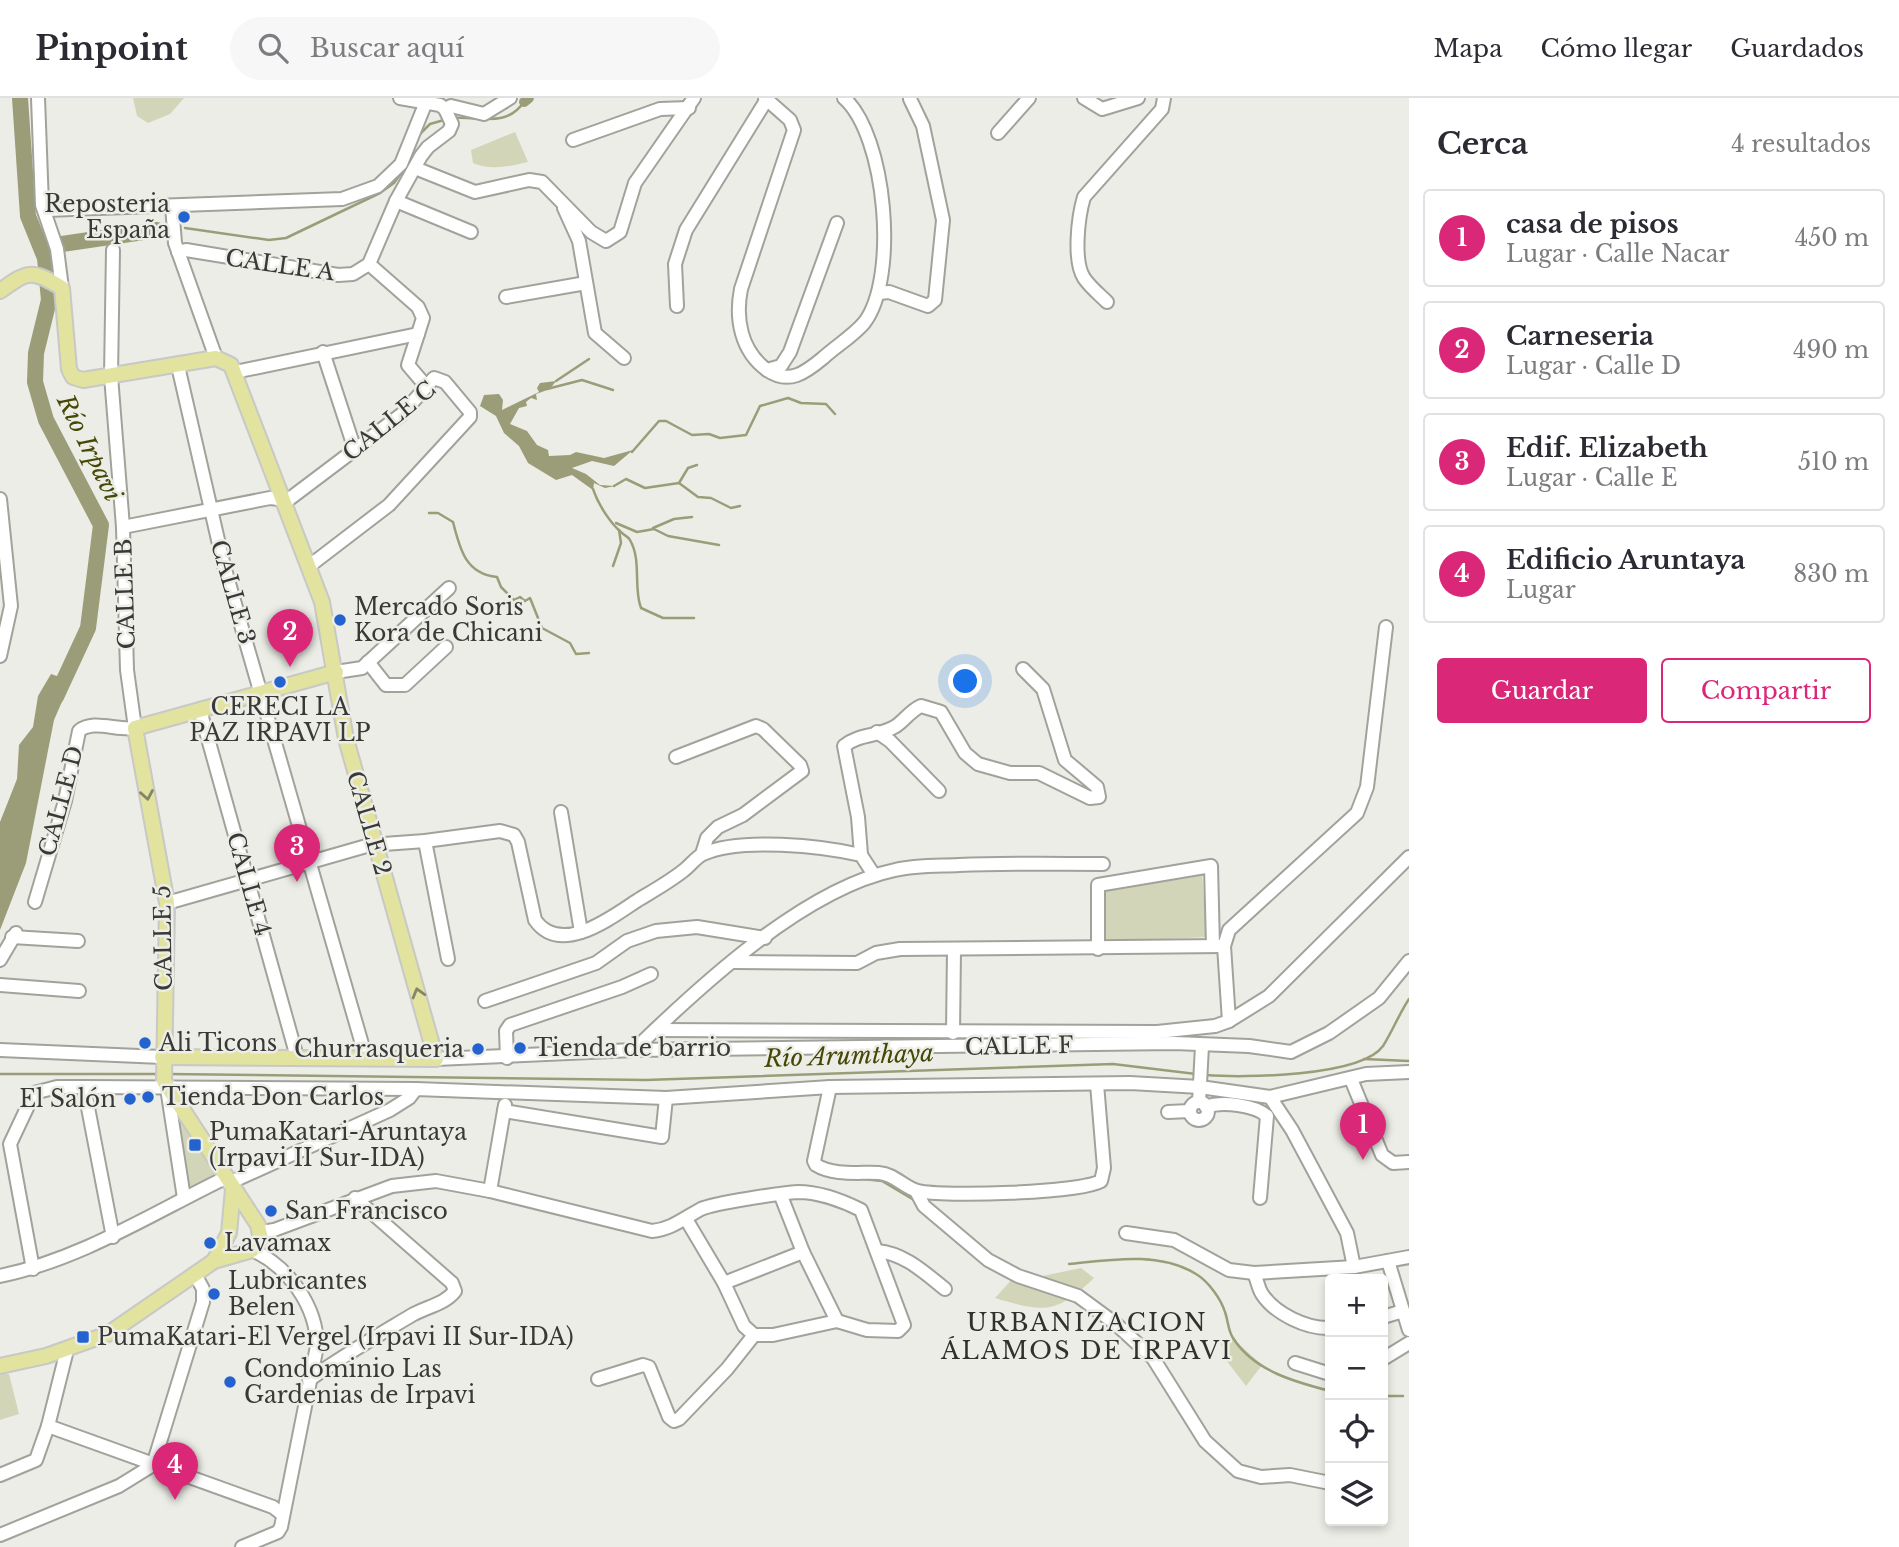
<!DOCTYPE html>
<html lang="es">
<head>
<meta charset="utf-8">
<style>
	body { margin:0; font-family:"Libre Baskerville",serif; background:#f7f7f7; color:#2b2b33 }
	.controls { position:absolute; right:21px; bottom:21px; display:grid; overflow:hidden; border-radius:7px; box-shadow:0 4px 10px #0003 }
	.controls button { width:63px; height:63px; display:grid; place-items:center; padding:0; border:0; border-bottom:2px solid #e1e1e2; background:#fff; color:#2b2b33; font:35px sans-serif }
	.you { position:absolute; left:966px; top:584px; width:24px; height:24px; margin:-18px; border:5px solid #fff; border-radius:50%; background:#1a73e8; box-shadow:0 0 0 10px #1a73e833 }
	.badge { display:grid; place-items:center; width:46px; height:46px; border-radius:50%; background:#db2777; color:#fff; font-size:23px; font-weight:700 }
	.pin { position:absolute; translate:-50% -58px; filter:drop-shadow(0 2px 4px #0008) }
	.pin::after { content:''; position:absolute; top:37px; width:24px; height:21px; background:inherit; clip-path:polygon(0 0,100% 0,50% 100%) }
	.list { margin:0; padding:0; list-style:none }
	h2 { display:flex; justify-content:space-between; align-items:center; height:91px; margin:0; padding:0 28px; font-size:30px }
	h2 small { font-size:23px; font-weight:400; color:#7c7c81 }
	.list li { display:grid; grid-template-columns:46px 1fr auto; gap:21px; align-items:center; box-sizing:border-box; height:98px; margin:0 14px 14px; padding:0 14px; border:2px solid #e1e1e2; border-radius:7px }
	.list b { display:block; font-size:26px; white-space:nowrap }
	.list p { margin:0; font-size:23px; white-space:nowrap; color:#7c7c81 }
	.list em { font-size:23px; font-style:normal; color:#7c7c81 }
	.actions { display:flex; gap:14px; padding:21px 28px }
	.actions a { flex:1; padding:16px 0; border:2px solid #db2777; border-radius:7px; text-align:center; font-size:24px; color:#db2777 }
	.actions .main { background:#db2777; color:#fff }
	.icon { flex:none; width:38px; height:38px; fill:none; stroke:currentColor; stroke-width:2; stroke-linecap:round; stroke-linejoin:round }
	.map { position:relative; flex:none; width:1409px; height:1449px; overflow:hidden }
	header { display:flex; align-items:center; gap:42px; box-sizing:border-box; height:98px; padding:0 35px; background:#fff; border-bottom:2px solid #e1e1e2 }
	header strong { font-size:33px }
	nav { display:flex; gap:38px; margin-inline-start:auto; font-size:24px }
	.search { width:490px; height:63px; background:#f7f7f7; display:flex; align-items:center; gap:18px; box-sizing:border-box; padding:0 24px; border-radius:38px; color:#7c7c81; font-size:26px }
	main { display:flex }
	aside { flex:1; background:#fff }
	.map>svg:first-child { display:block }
	.green { fill:#d3d5b8 }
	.water { fill:#9b9d79 }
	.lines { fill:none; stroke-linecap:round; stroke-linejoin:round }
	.stream { stroke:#9b9d79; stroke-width:2.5 }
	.canal { stroke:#9b9d79; stroke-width:10 }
	.river { stroke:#9b9d79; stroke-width:16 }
	.minor-casing { stroke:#a2a29c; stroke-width:16 }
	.major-casing { stroke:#c8c8c7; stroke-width:18 }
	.minor { stroke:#fff; stroke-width:12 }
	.major { stroke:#e1e39f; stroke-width:14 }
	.oneway { stroke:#858666 }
	.poi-dot { fill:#2462cf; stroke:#ecede6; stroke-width:2.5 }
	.labels { text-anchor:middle; stroke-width:5; stroke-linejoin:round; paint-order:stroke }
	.poi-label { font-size:23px; fill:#393a37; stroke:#ecede6; text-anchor:start }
	.street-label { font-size:23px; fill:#393a37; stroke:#ecede6 }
	.water-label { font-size:24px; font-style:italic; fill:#464806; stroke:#ecede6 }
	.neighbourhood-label { font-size:24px; letter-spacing:2px; fill:#32322d; stroke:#ecede6 }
</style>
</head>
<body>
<header>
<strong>Pinpoint</strong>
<div class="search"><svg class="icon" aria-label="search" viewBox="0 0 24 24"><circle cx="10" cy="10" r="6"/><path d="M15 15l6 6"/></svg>Buscar aquí</div>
<nav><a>Mapa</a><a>Cómo llegar</a><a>Guardados</a></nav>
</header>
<main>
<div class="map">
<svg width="1409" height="1449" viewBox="0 0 1409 1449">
	<rect width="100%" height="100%" fill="#ecede6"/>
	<g class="green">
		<path d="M133,0h51l-14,16 -22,9 -11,-7z"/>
		<path d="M515,34l13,30c-17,4 -38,9 -55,1l-2,-13z"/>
		<path d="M1202,775l5,64 -101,5 -2,-55z"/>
		<path d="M176,1015l39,61 -25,15 -3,-1z"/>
		<path d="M1081,1170l13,10c-38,36 -49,35 -99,20l20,-22 18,2z"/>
		<path d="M1232,1240l30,27 -16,21 -20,-26 -6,-19z"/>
		<path d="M0,1276h9l10,40 -19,6z"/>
	</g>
	<g class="water">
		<path d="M556,283l-6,8 -14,5 1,6 -6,-2 -5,4 1,4 -8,2 -9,16 17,7 10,14 11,5 1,6 21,-1 6,-3 28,6 29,-8 -19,16 -22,-5 -20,7 14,6 14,11 15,1 -10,2 -11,-5 -1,7 -21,-15 -16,5 -28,-17 -9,-17 -15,-13 -8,-17 -16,-10 4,-11 15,-1 4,6 -1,10 37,-18 -2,-4 3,-5z"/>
		<path d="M51,576l20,7 -17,39 -28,143 -26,67v-108l17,-43 2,-34 14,-18 5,-31z"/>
	</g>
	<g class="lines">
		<g class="stream">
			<path d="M454,20c26,-2 52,10 70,-16"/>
			<path d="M418,38l12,-12 14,-4"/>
			<path d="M185,130l84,12 17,-2 94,-45 14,-10 11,-15"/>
			<path d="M556,283l33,-22"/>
			<path d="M547,291l35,-9 31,10"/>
			<path d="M632,354l27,-31h7l26,14 17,-1 11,4 26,-3 14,-29 28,-8 13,5 25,1 9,10"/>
			<path d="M679,385l9,-15 9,-3"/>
			<path d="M614,388l12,-7 19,9 34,-5 19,14 13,1 20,10 9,-2"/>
			<path d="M593,391c5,15 17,34 29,44 3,3 6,3 8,7 12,21 3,47 11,68l22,10h31"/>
			<path d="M429,415h9l15,9c7,28 13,52 44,55l4,10 13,13 6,-3 5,4 5,-3 12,30 28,15 6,11 13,-1"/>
			<path d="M616,425l21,9 17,-3 14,7 51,9"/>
			<path d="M653,430l21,-9 18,-2"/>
			<path d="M613,468l8,-23 -2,-13"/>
			<path d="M1364,961l45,2"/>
			<path d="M0,976h158"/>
			<path d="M168,976l478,6 467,-16 83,10"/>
			<path d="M1206,977c36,3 155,2 177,-29 9,-14 16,-32 26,-47"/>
			<path d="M863,1081l19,2 32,19"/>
			<path d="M1069,1166c40,-4 90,-13 127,10 12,7 25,25 29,38 3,8 3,19 8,26 21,33 62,44 97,53"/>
			<path d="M1383,1298h20"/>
		</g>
		<path class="canal" d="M524,4l5,-4"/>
		<g class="river">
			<path d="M20,0l8,118 17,42 4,42 -13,53 -1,29 11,38 55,105 -13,103 -32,69"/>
			<path d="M62,146l95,-14"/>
		</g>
		<defs>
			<g id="minor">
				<path d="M38,0l4,107 15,44 5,39"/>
				<path d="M765,0l25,22 4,10 -53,159c-6,30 0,62 26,81l14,-4 9,-14 47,-129"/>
				<path d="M1084,0l18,11 36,-11"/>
				<path d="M445,11l6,-3 33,8 26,-16"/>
				<path d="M998,35l31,-35"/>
				<path d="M573,42l87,-31 29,-1"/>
				<path d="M415,70l60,24 54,-12 13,2 49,50 15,9 14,-9 15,-49 59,-85"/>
				<path d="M396,103l75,31"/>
				<path d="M172,108l3,37 41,115"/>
				<path d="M564,110l15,33 16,92 29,25"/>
				<path d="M46,112l296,-11 36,-13 23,-22 25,-62"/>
				<path d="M178,154l8,-2 152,25 15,-1 16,-10 27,-63 25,-45 7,-9 21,-16 3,-7 -7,-15 -5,-4 -40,-7"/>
				<path d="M879,195l10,-1 39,14 7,-6 8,-80 -20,-94 -13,-27"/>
				<path d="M506,199l80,-14"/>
				<path d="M1107,204c-7,-7 -17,-15 -23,-24 -11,-17 -6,-61 0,-81l78,-88 2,-11"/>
				<path d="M677,208l-2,-42 11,-34 81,-131"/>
				<path d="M418,236l-10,31 17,20"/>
				<path d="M323,254l32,98"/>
				<path d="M178,268l46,200 142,492"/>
				<path d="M767,272c22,15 38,3 56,-12 13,-12 30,-22 41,-35 35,-45 22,-188 -20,-225"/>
				<path d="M235,274l183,-38 5,-16 -5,-11 -49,-43"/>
				<path d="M0,401l11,107 -11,50"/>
				<path d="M123,429l147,-29 18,2 114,-86 32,-36 11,4 25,30v5l-81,88 -81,62"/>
				<path d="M368,564l18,23h19l41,-38"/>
				<path d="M336,574l26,-4 87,-80"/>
				<path d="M200,612l97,347"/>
				<path d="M877,634l13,9 49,50"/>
				<path d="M676,659l80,-31 7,3 37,36 2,6 -59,44 -25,12 -11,11 -5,16"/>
				<path d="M561,714l20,120"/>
				<path d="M425,743l23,118"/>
				<path d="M861,757l-3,-38 -14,-71c16,-13 35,-9 52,-20 9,-6 14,-15 25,-20l20,6 24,41 13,11 32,9h29l51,25 9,-1 -2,-10 -32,-27 -22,-71 -20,-20"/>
				<path d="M35,804l30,-101 14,-70c14,-12 38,0 56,-3l-8,-58 -4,-143 -12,-151 2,-126"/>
				<path d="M167,805l203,-58 55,-4 75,-10 14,4 4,7 17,78c26,37 77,-3 103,-20 15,-9 31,-18 45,-29 7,-5 13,-14 20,-17 37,-17 119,-8 158,1l13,20"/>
				<path d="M12,839l66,4"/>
				<path d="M1098,851v-64l113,-19 2,80"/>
				<path d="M0,862l16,-27"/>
				<path d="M734,864l123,1 19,-10 24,-4 324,-3"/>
				<path d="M0,887l79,6"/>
				<path d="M485,903l111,-38 31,-22 29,-10 41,-4 68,11"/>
				<path d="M1229,923l-5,-75 5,-16 128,-117 10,-26 19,-160"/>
				<path d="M655,932l502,2 58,-6 14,-5 40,-25 140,-139"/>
				<path d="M953,935l1,-83"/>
				<path d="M0,952l162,7"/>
				<path d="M634,952c66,-64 170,-161 261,-180 20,-5 43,-4 64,-5 48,-2 96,-1 144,-1"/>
				<path d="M507,960l-1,-27 4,-6 112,-38 29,-13"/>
				<path d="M436,961l198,-9 540,-7 75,3 42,6 38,-19 50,-35 30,-37"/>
				<path d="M1351,981l31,76 11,8 16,-1"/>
				<path d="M84,989l29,150"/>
				<path d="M830,989l-16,74 2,4c18,11 43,7 63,8 16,1 25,15 39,18 25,6 162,2 183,-10l3,-13 -7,-84"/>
				<path d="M167,990l17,110"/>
				<path d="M1270,999l22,33 55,103 7,34"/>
				<path d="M1199,1004l3,-56"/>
				<circle cx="1199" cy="1013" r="9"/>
				<path d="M1206,1009c16,-6 49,-2 61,9l-7,82"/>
				<path d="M504,1013l158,26 4,-39"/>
				<path d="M1168,1014l22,-1"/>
				<path d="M229,1085l161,-73 19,-12 7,-9 250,9 164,-11 300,-4 70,4 70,10 96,-23 43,-2"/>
				<path d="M490,1093l15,-86"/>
				<path d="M916,1093l8,15 64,54 30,16 60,20 38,28 37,34 52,83 33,30 23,6 29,-2 40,8"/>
				<path d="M781,1098l22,56 34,69"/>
				<path d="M262,1134l12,-2 118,-44 44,-5 54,10 162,40c20,-2 32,-13 49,-22 13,-6 81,-16 97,-17 20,0 45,9 63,18l43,115 -6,6 -31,-1 -30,-9 -64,14h-19l-10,-9 -20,-43 -38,-64"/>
				<path d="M1126,1135l48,7 55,30 25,3 100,-6 55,-10"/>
				<path d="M877,1153c27,2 48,22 68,38"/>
				<path d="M1388,1163l21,69"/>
				<path d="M33,1171l-23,-125 24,-51 23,-6h27l332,2"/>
				<path d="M1254,1175c3,6 4,15 8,21 13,20 45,35 68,34"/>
				<path d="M0,1178c81,-17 151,-62 225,-98"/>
				<path d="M724,1185l79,-31"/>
				<path d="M1383,1219l20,-6"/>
				<path d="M1383,1261l26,-16"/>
				<path d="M1295,1265l35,11"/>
				<path d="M598,1281l45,-14 6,2 20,50 5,4 5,-2 48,-50 27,-34"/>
				<path d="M309,1282c33,-24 68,-44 103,-65 14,-8 33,-11 43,-24l-3,-8 -97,-85"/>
				<path d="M48,1328l225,81 9,7"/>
				<path d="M0,1377l36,-15 12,-34 19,-76"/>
				<path d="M0,1437l119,-49 34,-21 50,-163v-13l-7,-13"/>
				<path d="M242,1449l36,-15 3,-5 36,-181c0,-40 -29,-80 -65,-96"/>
			</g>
			<g id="major">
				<path d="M0,193c28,-20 31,-22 62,-3l7,81 4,8 10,3 133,-22 15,7 91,237 24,137 90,320 -274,-2"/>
				<path d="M214,1163l15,-28 4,-44"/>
				<path d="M0,1268l46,-10 62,-22 106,-73 38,-11 9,-10 -3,-15 -94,-144 3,-178 -32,-175 201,-56"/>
			</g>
		</defs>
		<use href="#minor" class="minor-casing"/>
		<use href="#major" class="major-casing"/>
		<use href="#minor" class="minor"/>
		<use href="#major" class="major"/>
	</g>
	<defs><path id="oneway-chevron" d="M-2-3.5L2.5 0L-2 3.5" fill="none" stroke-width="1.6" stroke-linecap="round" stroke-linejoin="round" transform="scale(1.75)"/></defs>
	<g class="oneway">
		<use href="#oneway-chevron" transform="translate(147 697) rotate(80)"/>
		<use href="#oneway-chevron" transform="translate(418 895) rotate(-106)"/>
	</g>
	<g class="poi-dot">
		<circle cx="184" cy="119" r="7"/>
		<circle cx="340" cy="522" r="7"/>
		<circle cx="280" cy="584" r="7"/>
		<circle cx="145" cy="945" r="7"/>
		<circle cx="520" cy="950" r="7"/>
		<circle cx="478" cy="951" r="7"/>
		<circle cx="148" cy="999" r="7"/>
		<circle cx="130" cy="1001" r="7"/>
		<rect x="188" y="1040" width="14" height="14" rx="3.5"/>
		<circle cx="271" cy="1113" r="7"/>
		<circle cx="210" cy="1145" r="7"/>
		<circle cx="214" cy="1196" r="7"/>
		<rect x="76" y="1232" width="14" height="14" rx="3.5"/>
		<circle cx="230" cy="1284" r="7"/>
	</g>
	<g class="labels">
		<g class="poi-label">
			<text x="170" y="114" text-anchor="end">Reposteria<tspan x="170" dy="26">España</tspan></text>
			<text x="354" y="517">Mercado Soris<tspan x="354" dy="26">Kora de Chicani</tspan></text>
			<text x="280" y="617" text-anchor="middle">CERECI LA<tspan x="280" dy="26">PAZ IRPAVI LP</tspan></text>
			<text x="159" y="953">Ali Ticons</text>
			<text x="534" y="958">Tienda de barrio</text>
			<text x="464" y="959" text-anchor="end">Churrasqueria</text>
			<text x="162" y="1007">Tienda Don Carlos</text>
			<text x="116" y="1009" text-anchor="end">El Salón</text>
			<text x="209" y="1042">PumaKatari-Aruntaya<tspan x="209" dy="26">(Irpavi II Sur-IDA)</tspan></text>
			<text x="285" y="1121">San Francisco</text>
			<text x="224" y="1153">Lavamax</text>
			<text x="228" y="1191">Lubricantes<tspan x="228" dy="26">Belen</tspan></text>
			<text x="97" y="1247">PumaKatari-El Vergel (Irpavi II Sur-IDA)</text>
			<text x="244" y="1279">Condominio Las<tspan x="244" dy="26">Gardenias de Irpavi</tspan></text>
		</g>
		<g class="street-label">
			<text transform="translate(280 167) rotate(8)" y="8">CALLE A</text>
			<text transform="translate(389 323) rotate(-39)" y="8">CALLE C</text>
			<text transform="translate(233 494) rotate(74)" y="8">CALLE 3</text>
			<text transform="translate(125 496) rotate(-92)" y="8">CALLE B</text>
			<text transform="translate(61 703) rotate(-75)" y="8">CALLE D</text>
			<text transform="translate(369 725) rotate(74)" y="8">CALLE 2</text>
			<text transform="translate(249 786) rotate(74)" y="8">CALLE 4</text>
			<text transform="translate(163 840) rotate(-91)" y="8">CALLE 5</text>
			<text transform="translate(1019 948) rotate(-1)" y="8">CALLE F</text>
		</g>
		<g class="water-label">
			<text transform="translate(89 350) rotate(64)" y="8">Río Irpavi</text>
			<text transform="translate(849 958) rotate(-2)" y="8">Río Arumthaya</text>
		</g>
		<g class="neighbourhood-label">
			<text x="1087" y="1233">URBANIZACION<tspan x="1087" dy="28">ÁLAMOS DE IRPAVI</tspan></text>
		</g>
	</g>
</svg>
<div class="controls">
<button>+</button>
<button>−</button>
<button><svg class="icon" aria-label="locate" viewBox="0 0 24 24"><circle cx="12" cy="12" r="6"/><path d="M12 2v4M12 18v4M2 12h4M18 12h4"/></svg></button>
<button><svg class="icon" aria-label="layers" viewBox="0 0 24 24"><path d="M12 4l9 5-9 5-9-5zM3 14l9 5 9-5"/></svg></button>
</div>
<div class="you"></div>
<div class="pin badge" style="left:1363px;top:1062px">1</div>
<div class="pin badge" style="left:290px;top:569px">2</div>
<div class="pin badge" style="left:297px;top:784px">3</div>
<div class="pin badge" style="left:175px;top:1402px">4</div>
</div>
<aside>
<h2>Cerca<small>4 resultados</small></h2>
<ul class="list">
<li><span class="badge">1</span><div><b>casa de pisos</b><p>Lugar · Calle Nacar</p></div><em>450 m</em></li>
<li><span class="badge">2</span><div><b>Carneseria</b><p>Lugar · Calle D</p></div><em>490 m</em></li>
<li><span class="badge">3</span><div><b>Edif. Elizabeth</b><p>Lugar · Calle E</p></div><em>510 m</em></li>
<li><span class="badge">4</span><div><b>Edificio Aruntaya</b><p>Lugar</p></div><em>830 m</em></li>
</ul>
<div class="actions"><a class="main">Guardar</a><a>Compartir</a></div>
</aside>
</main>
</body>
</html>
